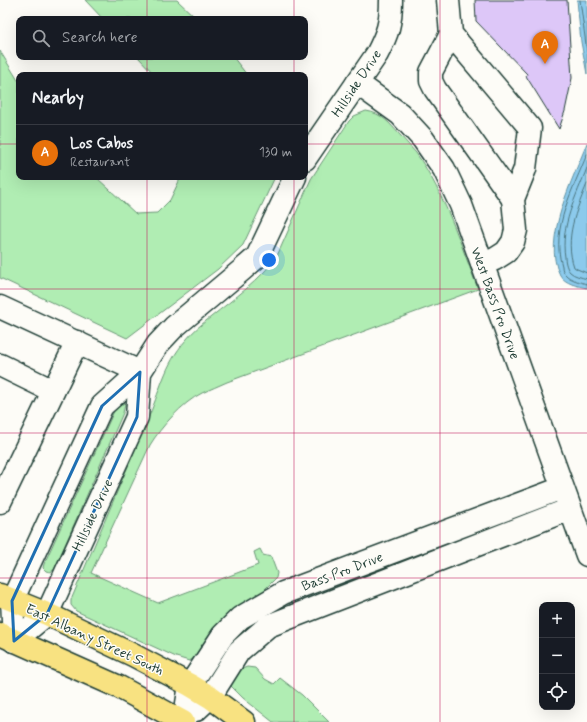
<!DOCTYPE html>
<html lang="en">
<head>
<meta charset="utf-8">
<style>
	body { margin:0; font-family:Mynerve,sans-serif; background:#242831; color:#f1f3f6 }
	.controls { position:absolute; right:12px; bottom:12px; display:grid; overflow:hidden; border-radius:8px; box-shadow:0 4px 16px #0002 }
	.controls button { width:36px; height:36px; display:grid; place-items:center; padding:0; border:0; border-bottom:1px solid #363941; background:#171b24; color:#f1f3f6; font:20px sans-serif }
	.you { position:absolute; left:269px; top:260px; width:14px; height:14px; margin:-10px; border:3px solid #fff; border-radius:50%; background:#1a73e8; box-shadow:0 0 0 6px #1a73e833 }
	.badge { display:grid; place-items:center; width:26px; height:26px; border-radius:50%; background:#db2777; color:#fff; font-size:13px; font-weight:700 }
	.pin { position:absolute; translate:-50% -33px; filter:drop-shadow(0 1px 2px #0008) }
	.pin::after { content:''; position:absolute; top:21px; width:14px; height:12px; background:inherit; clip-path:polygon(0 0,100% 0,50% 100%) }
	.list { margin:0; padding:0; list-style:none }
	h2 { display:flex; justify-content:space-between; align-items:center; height:52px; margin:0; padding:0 16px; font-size:17px }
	h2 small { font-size:13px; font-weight:400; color:#9ea1a6 }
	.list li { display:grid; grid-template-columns:26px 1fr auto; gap:12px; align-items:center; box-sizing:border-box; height:56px; padding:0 16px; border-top:1px solid #363941 }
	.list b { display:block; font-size:15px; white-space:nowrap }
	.list p { margin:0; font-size:13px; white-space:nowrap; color:#9ea1a6 }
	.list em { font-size:13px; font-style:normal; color:#9ea1a6 }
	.icon { flex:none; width:22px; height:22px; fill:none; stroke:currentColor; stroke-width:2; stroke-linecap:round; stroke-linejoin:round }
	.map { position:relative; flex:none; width:587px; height:722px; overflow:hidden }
	.search { position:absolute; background:#171b24; box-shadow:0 4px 16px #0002; left:16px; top:16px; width:292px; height:44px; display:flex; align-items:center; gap:10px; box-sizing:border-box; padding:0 14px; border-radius:8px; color:#9ea1a6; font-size:15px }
	.panel { position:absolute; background:#171b24; box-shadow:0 4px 16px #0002; left:16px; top:72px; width:292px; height:108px; border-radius:8px }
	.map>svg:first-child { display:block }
	.green { fill:#b0edb3; stroke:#689574 }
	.water { fill:#8ccaec; stroke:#6092a2 }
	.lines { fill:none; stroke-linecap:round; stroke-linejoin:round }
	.shore { stroke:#4b757e; stroke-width:1 }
	.building { fill:#ddc7f8; stroke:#1f3d34 }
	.minor-casing { stroke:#1f3d34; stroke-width:25 }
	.major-casing { stroke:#1f3d34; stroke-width:25 }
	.minor { stroke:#fdfcf7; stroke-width:22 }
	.major { stroke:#f8e281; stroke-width:22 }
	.marked { fill:none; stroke:#1f6fb2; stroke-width:3; stroke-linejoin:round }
	.grid { fill:none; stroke:#c2185b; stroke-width:1; stroke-opacity:0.55 }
	.labels { text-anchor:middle; stroke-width:3; stroke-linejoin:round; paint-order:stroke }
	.street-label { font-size:14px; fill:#1f3d34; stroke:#fdfcf7 }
</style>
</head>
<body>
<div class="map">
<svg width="587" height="722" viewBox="0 0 587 722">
	<rect width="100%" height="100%" fill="#fdfcf7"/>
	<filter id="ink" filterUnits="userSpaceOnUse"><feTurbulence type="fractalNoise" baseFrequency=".025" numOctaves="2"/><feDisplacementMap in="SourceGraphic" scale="8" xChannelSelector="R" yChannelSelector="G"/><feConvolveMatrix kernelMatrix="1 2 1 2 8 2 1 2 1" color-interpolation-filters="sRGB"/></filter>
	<g filter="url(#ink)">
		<g class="green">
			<path d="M85,0h92l20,19h-94z"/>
			<path d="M0,51l19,31v95h77l40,37 21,-1 13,-13 11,-23h94l-32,68 -25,24 -91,69 -127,-60z"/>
			<path d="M138,57h95l14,18h-92z"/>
			<path d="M366,111c16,2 24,13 34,24 5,6 11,12 16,18 29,41 44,90 62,136l-251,93c-8,4 -17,7 -25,11 -20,10 -41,34 -52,52l-59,128 67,30 100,-38 -4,-13 6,-3 3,6 8,2 6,16 -1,5 -14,14 -27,16 -42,51 -4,2 -13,-4 -100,-46 -5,-6v-5c25,-59 51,-119 76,-179 13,-29 17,-56 39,-81 7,-9 16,-16 25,-23 23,-19 49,-36 66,-61l34,-77 38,-58 5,-5z"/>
			<path d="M124,401l1,3 -2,9 -69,157 -4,2 -4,-1 -3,-3 1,-4 70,-153 4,-6z"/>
			<path d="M247,667l8,1 10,11 9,5 6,-6 22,17 27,27h-56l-30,-24 -12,-12c0,-12 6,-15 16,-19z"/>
		</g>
		<g class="water">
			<path d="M577,0h10v74l-6,-32z"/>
			<path d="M587,143v145c-9,-2 -22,-4 -27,-13 -19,-35 14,-98 27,-132z"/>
		</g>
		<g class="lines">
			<g class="shore">
				<path d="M580,0l7,52"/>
				<path d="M587,154c-13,34 -37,74 -25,112 0,3 1,6 3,8 5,6 15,8 22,10"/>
				<path d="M587,168c-11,29 -27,58 -22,89 0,5 2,12 5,15 4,4 11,5 17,7"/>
				<path d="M587,184c-11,27 -23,54 -13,83l3,2 10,4"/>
			</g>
		</g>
		<path class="building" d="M475,0h92l5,78 -7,33 -6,18 -33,-53 1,-2 -51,-53z"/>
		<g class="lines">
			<defs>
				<g id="minor">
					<path d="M448,0l3,34 79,94 -5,41 -12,30 3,31 -3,12 -7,10 -11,7 -13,5"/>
					<path d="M451,34l-20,38v9l4,8 78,110"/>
					<path d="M357,83l43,31 23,25 21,30 17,36 126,350"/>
					<path d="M305,159l72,-105c11,-21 14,-31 14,-54"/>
					<path d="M0,307l140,65"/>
					<path d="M0,365l53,26"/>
					<path d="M0,502l77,-160"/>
					<path d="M14,641l33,-27 90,-197 3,-45 18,-28 16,-17 68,-57 15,-13 38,-80"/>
					<path d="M14,641l-2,-40 90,-195 38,-34"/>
					<path d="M196,710l14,-13 29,-46 29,-25 302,-117"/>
					<path d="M184,722l6,-37 33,-50 17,-17 43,-25 279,-105"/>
				</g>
				<g id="major">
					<path d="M0,595l47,19 86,41 57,30 20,12 34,25"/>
					<path d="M0,634l119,53 64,35"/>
				</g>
			</defs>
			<use href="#minor" class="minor-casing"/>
			<use href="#major" class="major-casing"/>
			<use href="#minor" class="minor"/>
			<use href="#major" class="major"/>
		</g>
	</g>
	<path class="marked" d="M140,372l-3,45 -90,197 -33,27 -2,-40 90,-195z"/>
	<path class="grid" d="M147,0v19M294,0v19M440,0v722M147,57v18M294,57v18M0,144h19M305,144h282M147,177v545M294,177v545M0,289h587M0,433h587M0,578h587"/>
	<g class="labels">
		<g class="street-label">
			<text transform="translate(356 83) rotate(-56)" y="5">Hillside Drive</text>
			<text transform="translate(496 303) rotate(70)" y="5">West Bass Pro Drive</text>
			<text transform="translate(92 515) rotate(-65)" y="5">Hillside Drive</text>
			<text transform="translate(342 571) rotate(-21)" y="5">Bass Pro Drive</text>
			<text transform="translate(95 639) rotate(25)" y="5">East Albany Street South</text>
		</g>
	</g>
</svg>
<div class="controls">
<button>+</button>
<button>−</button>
<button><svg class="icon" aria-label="locate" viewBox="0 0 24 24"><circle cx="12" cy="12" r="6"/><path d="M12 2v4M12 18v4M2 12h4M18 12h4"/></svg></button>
</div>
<div class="you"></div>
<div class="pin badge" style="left:545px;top:64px;background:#e8710a">A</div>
<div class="search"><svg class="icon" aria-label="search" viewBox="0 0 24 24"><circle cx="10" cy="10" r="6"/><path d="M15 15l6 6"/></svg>Search here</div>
<section class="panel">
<h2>Nearby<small></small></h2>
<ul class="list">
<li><span class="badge" style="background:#e8710a">A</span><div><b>Los Cabos</b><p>Restaurant</p></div><em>130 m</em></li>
</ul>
</section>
</div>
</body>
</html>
